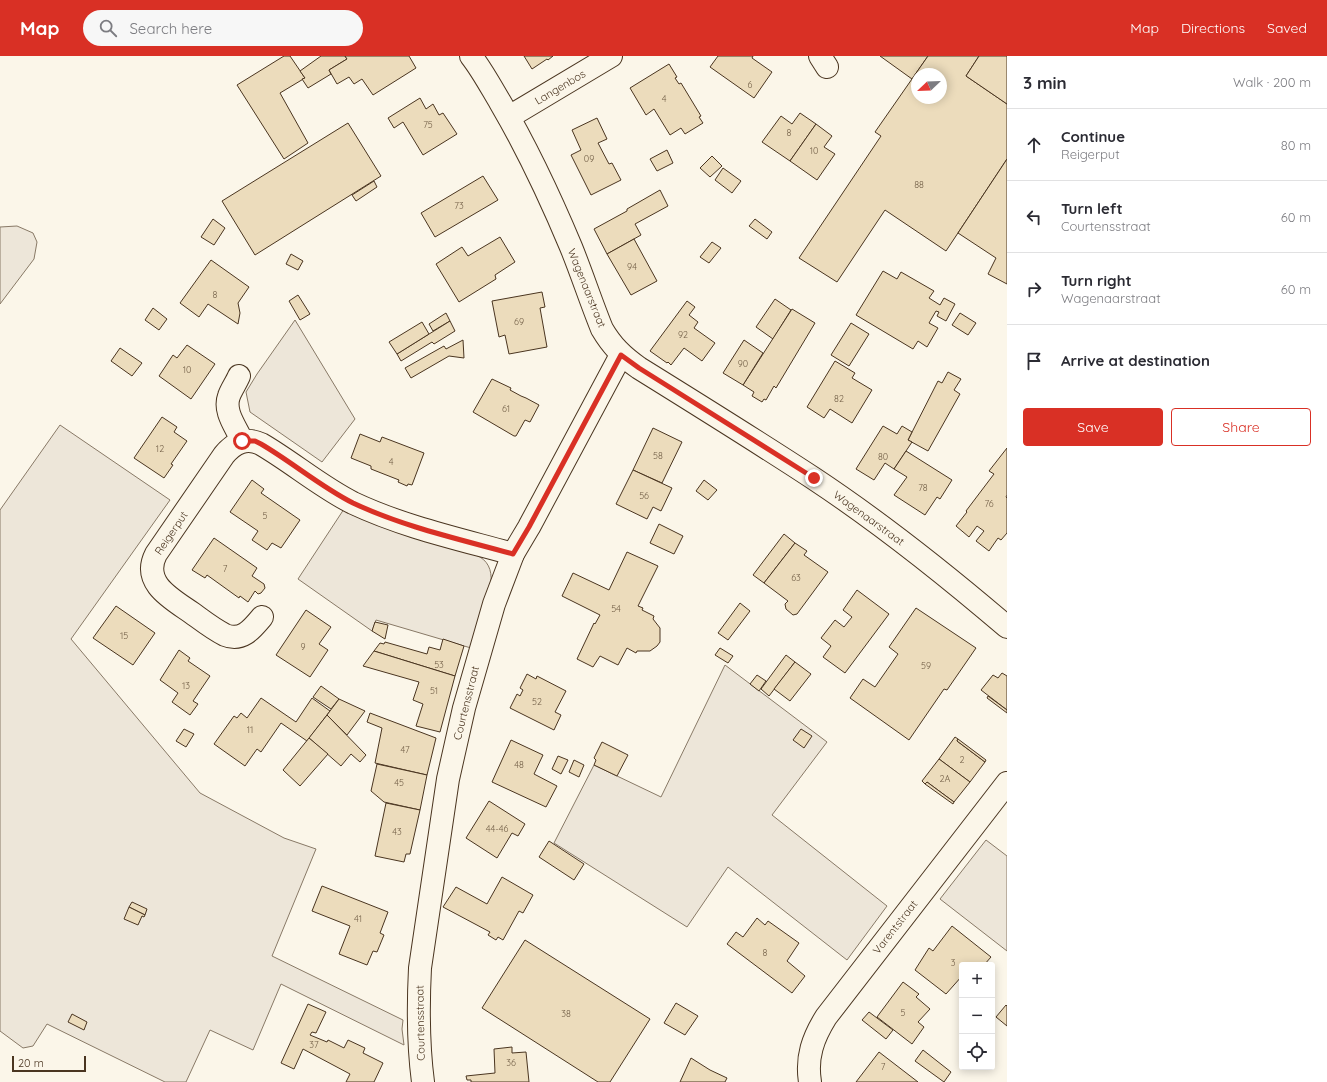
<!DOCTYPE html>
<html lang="en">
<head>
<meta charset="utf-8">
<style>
	body { margin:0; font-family:Quicksand,sans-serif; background:#f7f7f7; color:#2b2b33 }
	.controls { position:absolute; right:12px; bottom:12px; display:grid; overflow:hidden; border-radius:4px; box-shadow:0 2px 10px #0003 }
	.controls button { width:36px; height:36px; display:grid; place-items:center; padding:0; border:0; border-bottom:1px solid #e1e1e2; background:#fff; color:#2b2b33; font:20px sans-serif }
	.compass { position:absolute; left:911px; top:12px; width:36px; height:36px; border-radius:50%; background:#fff; box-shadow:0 2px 10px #0003; rotate:247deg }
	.scale { position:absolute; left:12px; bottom:10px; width:74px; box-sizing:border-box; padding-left:4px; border:2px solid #4a3520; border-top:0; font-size:11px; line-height:14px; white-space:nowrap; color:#4a3520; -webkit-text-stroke:3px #fbf6e9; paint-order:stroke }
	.stop { position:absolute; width:12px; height:12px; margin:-9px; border:3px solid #d93025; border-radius:50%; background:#fff }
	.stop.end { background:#d93025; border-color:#fff; box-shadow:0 1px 4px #0008 }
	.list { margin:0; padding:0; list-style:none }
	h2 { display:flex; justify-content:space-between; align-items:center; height:52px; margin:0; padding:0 16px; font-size:17px }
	h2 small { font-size:13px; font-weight:400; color:#7c7c81 }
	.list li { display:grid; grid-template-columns:26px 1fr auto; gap:12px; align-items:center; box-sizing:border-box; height:72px; padding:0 16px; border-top:1px solid #e1e1e2 }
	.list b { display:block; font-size:15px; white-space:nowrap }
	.list p { margin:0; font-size:13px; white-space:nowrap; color:#7c7c81 }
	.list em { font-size:13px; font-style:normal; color:#7c7c81 }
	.actions { display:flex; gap:8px; padding:12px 16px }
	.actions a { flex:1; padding:9px 0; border:1px solid #d93025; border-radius:4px; text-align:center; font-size:14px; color:#d93025 }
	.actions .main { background:#d93025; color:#fff }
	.icon { flex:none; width:22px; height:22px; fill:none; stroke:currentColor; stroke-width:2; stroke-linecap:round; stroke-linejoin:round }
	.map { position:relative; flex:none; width:1007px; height:1026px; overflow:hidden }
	header { display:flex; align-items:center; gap:24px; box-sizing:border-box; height:56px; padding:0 20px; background:#d93025; color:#fff }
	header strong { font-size:19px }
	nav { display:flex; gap:22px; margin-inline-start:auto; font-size:14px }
	.search { width:280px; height:36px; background:#f7f7f7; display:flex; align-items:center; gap:10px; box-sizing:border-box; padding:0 14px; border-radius:22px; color:#7c7c81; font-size:15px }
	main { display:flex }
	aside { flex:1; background:#fff }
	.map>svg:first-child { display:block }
	.green { fill:#ede6d9; stroke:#887966 }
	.building { fill:#ecdcbc; stroke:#4a3520; fill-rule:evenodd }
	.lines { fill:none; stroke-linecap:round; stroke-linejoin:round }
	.minor-casing { stroke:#4a3520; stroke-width:24 }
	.minor { stroke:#fbf6e9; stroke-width:22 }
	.route { stroke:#d93025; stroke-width:5 }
	.labels { text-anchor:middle; stroke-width:3; stroke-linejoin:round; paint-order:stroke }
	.number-label { font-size:9px; fill:#725f47 }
	.street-label { font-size:11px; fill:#4a3520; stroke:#fbf6e9 }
</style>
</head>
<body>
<header>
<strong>Map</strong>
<div class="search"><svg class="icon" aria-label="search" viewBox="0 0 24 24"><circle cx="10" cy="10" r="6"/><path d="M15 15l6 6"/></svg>Search here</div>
<nav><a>Map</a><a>Directions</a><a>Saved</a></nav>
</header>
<main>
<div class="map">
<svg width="1007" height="1026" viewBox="0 0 1007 1026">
	<rect width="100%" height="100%" fill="#fbf6e9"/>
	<g class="green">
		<path d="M17,170l16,7 4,9 -3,17 -34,45v-77z"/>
		<path d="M295,264l60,99 -33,43 -72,-50 -4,-20 11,-18z"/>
		<path d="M60,369l110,75 -99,139 129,154 84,45 32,11 -44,107 131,64 -1,9 2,16 -123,-61 -28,66 -43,-20 -24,52h-21l-118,-58 -14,22 -10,2 -23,-17v-521z"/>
		<path d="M344,453l132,46c12,5 16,15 15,27l-20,66 -95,-28 -4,11 -74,-52z"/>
		<path d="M725,609l102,77 -55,73 115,91 -40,54 -119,-93 -41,60 -133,-84 40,-78 67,32z"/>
		<path d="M986,784l21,16v95l-67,-52z"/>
	</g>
	<g class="building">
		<path d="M284,0h6l15,22 -25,15 28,50 -24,16 -47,-74z"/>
		<path d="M321,0h24l2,3 -18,11 2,4 -23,14 -6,-9 3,-1 -5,-7z"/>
		<path d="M345,0h64l7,12 -43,27 -11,-16 -8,5 -5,-7 -12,7 -8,-14 18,-11z"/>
		<path d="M524,0h29l-5,4 -1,-1 -15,10z"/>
		<path d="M718,0h35l-1,2 20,14 -18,26 -44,-31z"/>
		<path d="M880,0h48l-16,23z"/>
		<path d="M928,0h51l-13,20 41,28v55l-61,92 -61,-41 -48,72 -38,-24 82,-122 -6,-4zM917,18h24v24h-24z"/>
		<path d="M979,0h28v48l-41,-28z"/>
		<path d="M669,8l8,13 -2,1 4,6 2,-1 20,33 -2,1 4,6 -18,11 -4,-6 -11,7 -16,-26 -8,6 -16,-27z"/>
		<path d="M420,42l6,11 7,-5 6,11 4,-2 14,21 -34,21 -20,-33 -9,6 -6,-10z"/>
		<path d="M800,57l16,11 -26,37 -28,-19 19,-26 11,8z"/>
		<path d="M597,62l10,21 -9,4 11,21 3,-1 9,17 -30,15 -20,-40 10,-5 -9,-20z"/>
		<path d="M348,67l33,53 -126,79 -33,-54z"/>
		<path d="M816,68l16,12 -8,11 11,7 -18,26 -27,-19z"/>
		<path d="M667,94l6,13 -16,8 -7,-12z"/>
		<path d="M712,100l10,10 -12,11 -10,-9z"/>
		<path d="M1007,103v125l-19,-10 8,-16 -38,-25z"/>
		<path d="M723,112l18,13 -9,12 -17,-13z"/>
		<path d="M483,120l15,24 -63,37 -14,-24z"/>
		<path d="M374,125l3,6 -21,14 -4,-6z"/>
		<path d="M660,134l8,16 -33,18 6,11 -34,19 -13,-25 33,-18v-2z"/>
		<path d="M213,163l12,9 -11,17 -13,-8z"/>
		<path d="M755,163l17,13 -5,7 -18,-13z"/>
		<path d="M500,181l15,25 -20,13 1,4 -37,23 -23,-38 26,-17 6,9z"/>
		<path d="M634,183l23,42 -26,14 -24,-41z"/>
		<path d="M712,186l9,6 -12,15 -9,-6z"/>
		<path d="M291,198l12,7 -5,9 -12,-6z"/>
		<path d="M211,204l38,27 -11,16 2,10 -2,11 -30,-20 -9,13 -19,-14z"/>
		<path d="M883,215l14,8 4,-7 33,19 -5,7 11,7 4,-7 11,6 -9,17 -9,-5 2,-4 -3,-1 -7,12 9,5 -11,19 -9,-6 -5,8 -57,-34z"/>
		<path d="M542,236l3,15 -5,1 7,39 -38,7 -4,-19 -6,2 -7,-36z"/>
		<path d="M298,239l12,19 -10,6 -11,-19z"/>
		<path d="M775,243l16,11 -18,29 -17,-12z"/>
		<path d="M687,245l8,6 -6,8 9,7 -4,6 21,15 -13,18 -18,-13 -13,17 -3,-3 -1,1 -17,-12z"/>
		<path d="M153,252l14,11 -8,11 -14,-10z"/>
		<path d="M792,253l23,14 -39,65 -2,-2 -8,14 -2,-1 -2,3 -10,-6 2,-4 -11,-7z"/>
		<path d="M446,257l4,8 -17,10 -4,-7z"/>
		<path d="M960,257l16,10 -8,12 -16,-10z"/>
		<path d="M450,265l5,10 -21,13 -2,-2 -31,19 -4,-7z"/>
		<path d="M422,266l7,12 -32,20 -8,-12z"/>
		<path d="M851,267l18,11 -20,32 -18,-11z"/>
		<path d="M463,284l1,18 -15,-2 -38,22 -6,-10 39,-22 2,3z"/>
		<path d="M744,284l19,13 -20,32 -20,-12z"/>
		<path d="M187,289l28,19 -24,35 -32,-23 14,-21 4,3z"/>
		<path d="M120,292l22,15 -10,13 -21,-15z"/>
		<path d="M835,305l20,12 -3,5 20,12 -20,33 -22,-14 -6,9 -17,-11z"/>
		<path d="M948,316l13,7 -7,11 6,4 -32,57 -20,-11 30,-59 4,2z"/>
		<path d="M492,323l19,9 -1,2 11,6 5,2 13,7 -9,17 -5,-2 -9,16h-2l-41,-24z"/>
		<path d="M162,361l15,10 -3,5 13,9 -16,23 2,1 -9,13 -30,-20z"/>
		<path d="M883,370l14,8 5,-8 10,6 -4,8 4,2 -18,27 -9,-6 -11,17 -18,-11z"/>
		<path d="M653,372l29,14 -20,41 -29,-13z"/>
		<path d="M360,378l20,8 2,-5 42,16 -12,32 -4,-1 -1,2 -9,-4 1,-2 -28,-11v-3l-20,-8z"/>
		<path d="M1007,392v47l-1,2 1,1v35l-6,7 -3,-2 -9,13 -13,-10 8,-10 -7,-5 -8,11 -13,-11 11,-14 -1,-1 28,-37 -5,-3z"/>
		<path d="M906,395l46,29 -12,19 -3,-2 -12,18 -31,-20 13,-18 -13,-8z"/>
		<path d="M633,414l39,18 -11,23 -8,-4 -6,12 -31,-15z"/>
		<path d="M252,424l12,9 -3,4 39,27 -19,28 -9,-5 -5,7 -15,-10 6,-9 -28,-19z"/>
		<path d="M704,424l13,10 -9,10 -12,-9z"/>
		<path d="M659,468l24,12 -9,18 -24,-11z"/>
		<path d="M784,478l11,9 -31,40 -11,-8z"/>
		<path d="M214,482l43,30 -5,8 12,8 1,4 -4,5 -3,1 -3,-3 -7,11 -8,-6 -1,2 -32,-23 -2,3 -13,-8z"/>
		<path d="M795,487l12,8 -3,4 24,17 -31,42 -4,1 -7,-6 -1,-5 3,-3 -24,-18z"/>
		<path d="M627,496l31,14 -20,40 5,2 -1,2 12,6 -1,3 7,9v14l-3,4 -7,5h-13l-1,2 -9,-5 -9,17 -18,-9 -7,11 -16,-8 17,-36 1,1 5,-9 -38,-19 11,-23 36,17z"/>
		<path d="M857,534l32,24 -44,59 -22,-16 8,-11 -10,-8 14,-18 9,7 8,-10 -9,-7z"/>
		<path d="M740,547l10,8 -22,29 -10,-7z"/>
		<path d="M116,550l39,27 -22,32 -40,-27z"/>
		<path d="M916,552l60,40 -29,42 -3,-1 -35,51 -59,-42 13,-19 12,8 23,-33 -9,-7z"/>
		<path d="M306,554l25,17 -12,17 9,6 -18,27 -34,-22z"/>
		<path d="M375,566l13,3 -3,14 -13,-8z"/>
		<path d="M443,583l21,7 -9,30 -81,-25 6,-8 4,1 1,-2 42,12 2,-7 11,3z"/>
		<path d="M720,592l13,8 -5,7 -13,-8z"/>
		<path d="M179,594l11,8 -2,3 22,15 -17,25 5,3 -8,11 -18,-13 6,-9 -18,-13z"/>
		<path d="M374,595l81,25 -15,56 -24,-6 7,-22 -10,-4 6,-18 -56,-16z"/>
		<path d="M786,599l9,7 -26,34 -8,-7z"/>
		<path d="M795,606l16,12 -21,27 -16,-12z"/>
		<path d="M1002,617l5,3v34l-26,-20 12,-15 5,3z"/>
		<path d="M527,618l9,5 1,-3 29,15 -11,21 6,3 -7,15 -44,-22 7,-14 3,2 3,-6 -3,-2z"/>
		<path d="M757,619l9,6 -7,10 -9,-7z"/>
		<path d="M321,630l18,13 -8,10 -18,-12z"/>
		<path d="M988,640l19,14v3l-20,-15z"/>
		<path d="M261,642l35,24 16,-24 18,13 -23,30 -26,-18 -20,29 -4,-3 -12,17 -31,-22 20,-28 3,2 4,-5 6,5z"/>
		<path d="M339,643l26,12 -18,24 -20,-20z"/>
		<path d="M370,657l66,25 -9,37 -52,-12 7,-35 -15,-6z"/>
		<path d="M327,659l39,40 -6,7 -9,-8 -10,12 -32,-28z"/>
		<path d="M184,673l10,5 -8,13 -10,-6z"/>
		<path d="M801,673l11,7 -8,12 -11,-8z"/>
		<path d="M955,681l3,2 -1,2 28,21 -15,20 -31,-23z"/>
		<path d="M309,682l19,16 -28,32 -17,-16z"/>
		<path d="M958,683l28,21 -1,2 -28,-21z"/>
		<path d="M511,684l32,15 -9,19 23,12 -11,21 -54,-25z"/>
		<path d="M602,686l26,13 -11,21 -23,-11 2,-5 -2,-2z"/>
		<path d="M558,700l10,4 -7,14 -9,-5z"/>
		<path d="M939,703l31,23 -16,20 -27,-20 -2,2 -3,-3z"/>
		<path d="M574,704l10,5 -5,12 -10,-5z"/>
		<path d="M377,708l50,11 -7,35 -36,-8 -13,-11z"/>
		<path d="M927,726l27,20 -1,2 -28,-20z"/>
		<path d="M489,745l36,23 -7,12 -6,-3 -15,25 -31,-20z"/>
		<path d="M386,747l34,7 -10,44h-4l-2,8 -29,-6z"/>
		<path d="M549,785l35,23 -10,16 -35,-23z"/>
		<path d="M502,821l31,18 -10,18 -4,-2 -16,29 -5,-3 -2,3 -8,-5 2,-3 -47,-25 13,-20 31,17z"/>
		<path d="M322,830l66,26 -8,21 4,2 -7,17 -4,-1 -6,14 -28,-11 11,-28 -38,-15z"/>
		<path d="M132,846l15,7 -2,6 -16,-8z"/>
		<path d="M129,851l16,8 -1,2 -2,-1 -4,9 -14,-6z"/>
		<path d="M757,862l8,7 3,-4 31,22 -12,18 18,15 -13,17 -65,-49 9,-12 7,5z"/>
		<path d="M952,870l39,31 -7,8h-22v11l-16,18 -31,-24 14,-22 4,3z"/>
		<path d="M525,884l125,79 -40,63h-12l-116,-74z"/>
		<path d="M903,926l16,12 -3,3 14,12 -12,13 6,5 -12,17 -35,-27z"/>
		<path d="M676,947l22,13 -13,19 -21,-12z"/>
		<path d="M308,948l18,8 -10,21 -4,-1 -2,3 17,7 1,-2 16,8 4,-8 17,8 -2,5 20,10 -9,19h-28l4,-8 -47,-25 -9,20 -13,-6z"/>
		<path d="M1006,949l1,1v20l-11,-9z"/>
		<path d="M869,956l24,18 -7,9 -24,-19z"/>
		<path d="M72,958l15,8 -3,8 -16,-8z"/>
		<path d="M512,991v6l14,-1 3,30h-58v-2h-4l-1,-4 29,-3 -1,-24z"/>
		<path d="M923,994l28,22 -7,10 -29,-21z"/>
		<path d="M879,996l39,30h-62z"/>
		<path d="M691,1002l19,12 17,8 -2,4h-45z"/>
	</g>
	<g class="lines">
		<defs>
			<g id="minor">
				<path d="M471,0c11,14 20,31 29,46 27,46 50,95 71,145 11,27 20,55 31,82 10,17 20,27 37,39 58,36 116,72 174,110 68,45 132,96 194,149"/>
				<path d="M820,0l7,11"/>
				<path d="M509,61l102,-61"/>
				<path d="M239,320c-3,7 -8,14 -10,20 -6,16 8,32 13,45"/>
				<path d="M262,561c-10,12 -20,25 -37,18 -12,-6 -22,-14 -33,-22 -20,-14 -51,-30 -36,-59l68,-99c10,-12 22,-18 37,-11 31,18 60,43 92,59 51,24 106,36 160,51"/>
				<path d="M423,1026c-5,-38 -5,-75 -3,-114l28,-189 16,-71 30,-104 19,-50 16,-27 92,-172"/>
				<path d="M810,1026c-4,-25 3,-44 16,-65l181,-234"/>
			</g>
		</defs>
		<use href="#minor" class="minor-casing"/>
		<use href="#minor" class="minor"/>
	</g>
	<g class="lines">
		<path class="route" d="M242,385h13l6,3c31,18 60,43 92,59 51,24 106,36 160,51l16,-27 92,-172 18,13 175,110"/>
	</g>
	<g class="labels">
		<g class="number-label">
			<text x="750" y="32">6</text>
			<text x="664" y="46">4</text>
			<text x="428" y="72">75</text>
			<text x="789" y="80">8</text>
			<text x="814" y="98">10</text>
			<text x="589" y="106">09</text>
			<text x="919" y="132">88</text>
			<text x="459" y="153">73</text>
			<text x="632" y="214">94</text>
			<text x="215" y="242">8</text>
			<text x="519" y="269">69</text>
			<text x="683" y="282">92</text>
			<text x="743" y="311">90</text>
			<text x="187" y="317">10</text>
			<text x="839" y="346">82</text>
			<text x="506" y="356">61</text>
			<text x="160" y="396">12</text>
			<text x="658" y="403">58</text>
			<text x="883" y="404">80</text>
			<text x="391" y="409">4</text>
			<text x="923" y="435">78</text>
			<text x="644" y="443">56</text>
			<text x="989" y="451">76</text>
			<text x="265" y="463">5</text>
			<text x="225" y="516">7</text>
			<text x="796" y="525">63</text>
			<text x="616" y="556">54</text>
			<text x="124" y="583">15</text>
			<text x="303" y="594">9</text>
			<text x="439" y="612">53</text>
			<text x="926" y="613">59</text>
			<text x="186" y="633">13</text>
			<text x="434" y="638">51</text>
			<text x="537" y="649">52</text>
			<text x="250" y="677">11</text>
			<text x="405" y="697">47</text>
			<text x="962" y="707">2</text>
			<text x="519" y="712">48</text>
			<text x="945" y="726">2A</text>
			<text x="399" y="730">45</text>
			<text x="497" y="776">44-46</text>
			<text x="397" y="779">43</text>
			<text x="358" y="866">41</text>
			<text x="765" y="900">8</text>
			<text x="953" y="910">3</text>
			<text x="903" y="960">5</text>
			<text x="566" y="961">38</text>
			<text x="314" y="992">37</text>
			<text x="511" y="1010">36</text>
			<text x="883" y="1014">7</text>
		</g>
		<g class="street-label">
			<text transform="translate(560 31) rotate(-31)" y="4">Langenbos</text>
			<text transform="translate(587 232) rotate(68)" y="4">Wagenaarstraat</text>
			<text transform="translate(869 462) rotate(36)" y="4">Wagenaarstraat</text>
			<text transform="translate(171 477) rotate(-56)" y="4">Reigerput</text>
			<text transform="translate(466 647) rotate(-76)" y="4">Courtensstraat</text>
			<text transform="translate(895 871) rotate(-52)" y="4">Varentstraat</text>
			<text transform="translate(420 967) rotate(-91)" y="4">Courtensstraat</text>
		</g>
	</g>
</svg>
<div class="controls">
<button>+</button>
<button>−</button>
<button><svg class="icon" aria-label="locate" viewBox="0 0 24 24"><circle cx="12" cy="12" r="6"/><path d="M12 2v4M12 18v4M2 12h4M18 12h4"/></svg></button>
</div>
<svg class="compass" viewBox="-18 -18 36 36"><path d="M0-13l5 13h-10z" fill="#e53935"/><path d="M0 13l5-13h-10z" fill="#7c7c81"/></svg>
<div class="scale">20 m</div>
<div class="stop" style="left:242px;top:385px"></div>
<div class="stop end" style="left:814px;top:422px"></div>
</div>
<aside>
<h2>3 min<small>Walk · 200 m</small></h2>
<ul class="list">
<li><svg class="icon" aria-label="ahead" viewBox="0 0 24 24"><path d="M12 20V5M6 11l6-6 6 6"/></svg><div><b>Continue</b><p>Reigerput</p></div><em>80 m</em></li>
<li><svg class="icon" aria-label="left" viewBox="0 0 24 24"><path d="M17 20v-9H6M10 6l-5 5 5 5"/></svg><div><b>Turn left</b><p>Courtensstraat</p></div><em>60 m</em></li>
<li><svg class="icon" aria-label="right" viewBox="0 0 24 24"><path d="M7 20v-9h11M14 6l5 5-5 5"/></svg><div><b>Turn right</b><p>Wagenaarstraat</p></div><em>60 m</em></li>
<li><svg class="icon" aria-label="arrive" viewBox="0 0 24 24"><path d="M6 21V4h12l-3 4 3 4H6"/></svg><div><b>Arrive at destination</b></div></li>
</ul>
<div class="actions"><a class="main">Save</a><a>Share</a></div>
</aside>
</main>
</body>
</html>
